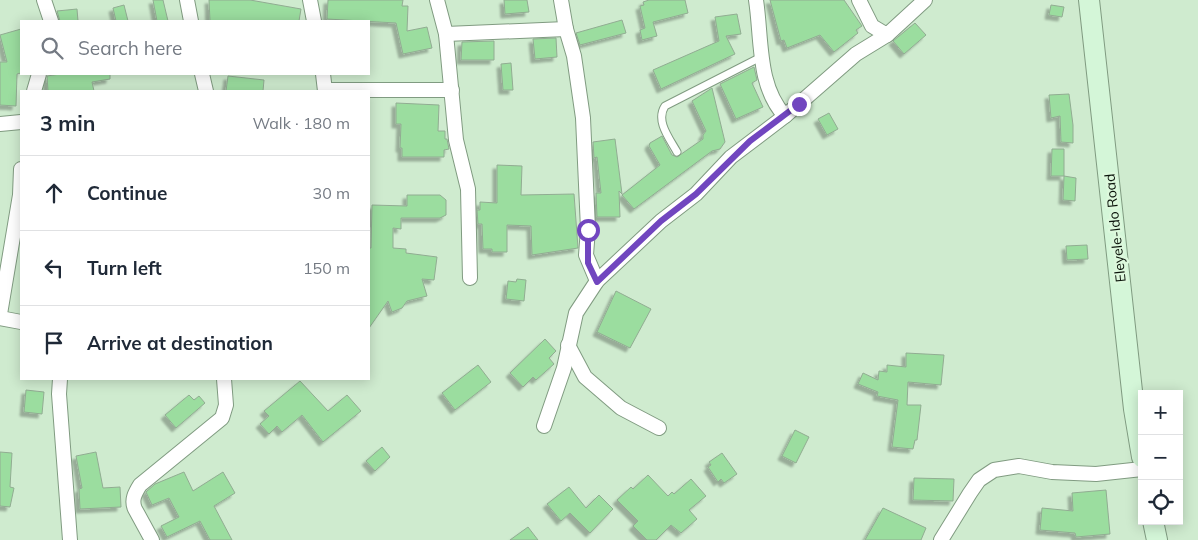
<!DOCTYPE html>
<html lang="en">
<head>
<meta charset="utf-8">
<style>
	body { margin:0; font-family:Mulish,sans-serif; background:#f2f2f3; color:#1f2937 }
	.controls { position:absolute; right:15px; bottom:15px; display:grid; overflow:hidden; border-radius:0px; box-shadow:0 2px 12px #0003 }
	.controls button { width:45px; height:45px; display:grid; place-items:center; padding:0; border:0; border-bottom:1px solid #e0e1e3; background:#fff; color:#1f2937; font:25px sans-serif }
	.stop { position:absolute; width:15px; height:15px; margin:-11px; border:4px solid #7146bf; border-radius:50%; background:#fff }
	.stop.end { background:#7146bf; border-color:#fff; box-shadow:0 1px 5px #0008 }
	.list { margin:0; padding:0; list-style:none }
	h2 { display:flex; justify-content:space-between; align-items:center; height:65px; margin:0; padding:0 20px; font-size:21px }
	h2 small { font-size:16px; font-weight:400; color:#747a83 }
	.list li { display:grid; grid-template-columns:32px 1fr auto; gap:15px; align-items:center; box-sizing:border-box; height:75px; padding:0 20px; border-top:1px solid #e0e1e3 }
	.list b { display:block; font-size:19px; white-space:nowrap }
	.list em { font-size:16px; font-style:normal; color:#747a83 }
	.icon { flex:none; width:28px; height:28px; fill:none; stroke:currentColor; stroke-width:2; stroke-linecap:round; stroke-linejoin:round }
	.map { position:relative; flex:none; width:1198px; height:540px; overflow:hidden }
	.search { position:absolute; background:#fff; box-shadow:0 2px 12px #0003; left:20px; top:20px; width:350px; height:55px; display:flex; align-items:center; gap:12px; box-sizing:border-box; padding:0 18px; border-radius:0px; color:#747a83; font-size:19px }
	.panel { position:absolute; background:#fff; box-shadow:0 2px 12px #0003; left:20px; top:90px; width:350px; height:290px; border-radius:0px }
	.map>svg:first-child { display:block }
	.building { fill:#9bdd9f; stroke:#91ac92; filter:url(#shadow) }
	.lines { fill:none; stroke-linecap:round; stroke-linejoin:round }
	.service-casing { stroke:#809b81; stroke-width:9 }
	.minor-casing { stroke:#809b81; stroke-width:16 }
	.secondary-casing { stroke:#809b81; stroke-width:22 }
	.service { stroke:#fff; stroke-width:7 }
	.minor { stroke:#fff; stroke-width:14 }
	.secondary { stroke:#d4f6d8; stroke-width:20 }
	.route { stroke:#7146bf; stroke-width:6 }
	.labels { text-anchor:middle; stroke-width:5; stroke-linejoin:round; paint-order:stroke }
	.street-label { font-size:14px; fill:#0a130a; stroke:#dcf8dc }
</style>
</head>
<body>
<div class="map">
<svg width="1198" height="540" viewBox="0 0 1198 540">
	<defs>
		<filter id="shadow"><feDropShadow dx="-4" dy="4" stdDeviation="1" flood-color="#0004"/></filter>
	</defs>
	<rect width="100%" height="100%" fill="#cfebcf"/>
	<g class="building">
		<path d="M153,0h10l5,21h-11z"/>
		<path d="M209,0h41l51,9 -2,12h-89z"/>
		<path d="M328,0h75l-1,6h6l-1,25 20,-4 5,21 -29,6 -7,-31 -69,-4z"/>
		<path d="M504,0h23l2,12 -24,2z"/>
		<path d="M649,0h36l3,13 -35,9 4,14 -15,4 -2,-10 5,-2 -5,-22 4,-1 -1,-3z"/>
		<path d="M770,0h74l18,26 -6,4 2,3 -24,19 -14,-17 -33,13 -3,-8 -3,1z"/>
		<path d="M124,5l4,16h-12l-3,-13z"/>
		<path d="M1051,5l13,2 -2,10 -13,-2z"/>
		<path d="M77,9l1,12h-18l-3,-10z"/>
		<path d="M737,14l4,20 -15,2 9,18 -74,35 -8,-19 66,-29 -4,-24z"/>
		<path d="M622,20l4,13 -46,12 -4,-12z"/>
		<path d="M915,23l11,12 -22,19 -11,-13z"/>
		<path d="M21,29v44l-4,1 -1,32 -16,-1v-43h7l-7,-27z"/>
		<path d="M556,38l1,19 -22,2 -2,-20z"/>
		<path d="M494,41v19h-33l1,-18z"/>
		<path d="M511,63l2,27h-10l-2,-26z"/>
		<path d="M754,67l3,13 -5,3 11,24 -27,12 -16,-35z"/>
		<path d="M60,74h50v5l-18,3 2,9h-46l-1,-15z"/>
		<path d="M228,76l36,4 -1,11h-37z"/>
		<path d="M712,88l13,54 -5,7 -8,2 -78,58 -12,-14 38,-30 -11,-19 1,-3 12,-7 10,19 5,2 26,-18v-4l3,-4 -14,-30z"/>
		<path d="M1069,94l4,31v18l-12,-1 -1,-26 -9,2 -2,-23z"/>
		<path d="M396,103l43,2 -1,26h7v8h2l2,10 -5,1v7h-42v-9h-2l1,-24h-5z"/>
		<path d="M829,113l9,16 -11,6 -9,-16z"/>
		<path d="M615,139l7,55 -3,-3 1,26h-23l-1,-24h5l-4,-36 -3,1 -1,-16z"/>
		<path d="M1052,149h12v27h-13z"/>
		<path d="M497,165l25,1 -1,29 53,-1 4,54 -46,7 -1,-29 -24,-1v27h-15v-3h-9l-1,-25h-4l-1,-14h3v-8l17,1z"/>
		<path d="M1064,176l12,2 -1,23 -12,-1z"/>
		<path d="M407,195h33l6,5v15l-6,3h-39v11l-8,-1v20l13,1v4l31,4 -3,23 -12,-1 5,17 -20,5 -5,7 -10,4 -4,-11 -19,27v-80h2l1,-43 35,1z"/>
		<path d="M1087,245l1,14 -21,1 -1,-14z"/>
		<path d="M517,279l9,1 -2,21 -18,-2 2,-18 8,1z"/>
		<path d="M616,291l35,18 -21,39 -33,-16z"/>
		<path d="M545,339l11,12 -7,7 5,6 -18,16 -3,-3 -10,10 -13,-14z"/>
		<path d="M906,353l38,2 -3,30 -33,-3 -1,23h14l-4,35h-2l-2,9 -21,-2 6,-47 -21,-4 1,-4 -20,-8 5,-11 15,7 1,-9 8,1v-7l19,2z"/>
		<path d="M478,365l13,17 -36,28 -13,-17z"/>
		<path d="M300,381l28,30 19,-16 14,16 -38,31 -21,-27 -20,17 -5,-6 -8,8 -9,-10 9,-8 -5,-5z"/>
		<path d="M26,390l18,2 -2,22 -18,-2z"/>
		<path d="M189,395l5,5 5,-4 6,7 -29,25 -11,-13z"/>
		<path d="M795,430l14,7 -13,26 -14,-7z"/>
		<path d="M382,447l8,10 -15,14 -9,-10z"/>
		<path d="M0,452l12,1 -2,34 4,1 -4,19 -10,-1z"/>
		<path d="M96,452l7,36 17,-1 1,20 -41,2 -1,-20 3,-1 -6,-32z"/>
		<path d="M722,453l15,21 -13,9 -3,-4 -3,3 -10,-15 3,-2 -2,-3z"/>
		<path d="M184,472l9,19 30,-19 12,21 -21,13 18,34h-22l-10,-19 -33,16 -6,-11 18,-9 -10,-19 -17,7 -6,-13 9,-8z"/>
		<path d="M648,475l20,21 4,-4 2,2 17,-15 15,17 -17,14 8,9 -16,14 -10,-8 -15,15h-9l-14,-14 5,-5 -21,-21 14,-13 2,2z"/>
		<path d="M914,478l40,1 -1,22 -40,-1z"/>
		<path d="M569,487l17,21 13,-13 14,14 -23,24 -20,-20 -9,8 -14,-17z"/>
		<path d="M1106,490l4,44 -34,3 -1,-4 -35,-3 2,-22 31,3 -1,-18z"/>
		<path d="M883,508l43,20 -5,12h-56z"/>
		<path d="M528,527l10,13h-28z"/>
	</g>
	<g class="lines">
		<defs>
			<path id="service" d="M677,152c-7,-13 -22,-31 -12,-46l96,-49"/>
			<g id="minor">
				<path d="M44,0l7,21"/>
				<path d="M187,0l4,21"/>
				<path d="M310,0l4,21"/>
				<path d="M437,0l9,34 10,106 12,49 2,89"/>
				<path d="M561,0l5,29 8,27 9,62 5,111 -2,26 11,26"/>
				<path d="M756,0c6,39 1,86 29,116l71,-62 31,-19"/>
				<path d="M859,0l13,26 15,9 38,-35"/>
				<path d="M446,34l120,-5"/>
				<path d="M202,74l4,17"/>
				<path d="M323,74l2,17"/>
				<path d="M325,90h127"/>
				<path d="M34,91l5,-17"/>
				<path d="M0,124l21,-2"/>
				<path d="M0,314l20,-119 1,-26"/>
				<path d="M0,318l21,4"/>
				<path d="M568,345l17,32 36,31 38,20"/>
				<path d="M60,379l-1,15 11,146"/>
				<path d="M544,426l20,-58 12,-55 21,-32 64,-60 35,-27 35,-37 54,-41"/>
				<path d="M152,540l-17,-31c-4,-9 0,-16 5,-24l82,-67 4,-13 -2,-26"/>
				<path d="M941,540l29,-47 9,-13 15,-10 25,-4 33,6 44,2 46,-5"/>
			</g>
			<g id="secondary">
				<path d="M1089,0l45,409 8,48"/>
				<path d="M1153,521l4,19"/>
			</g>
		</defs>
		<use href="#service" class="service-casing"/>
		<use href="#minor" class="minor-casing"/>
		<use href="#secondary" class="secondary-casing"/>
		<use href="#service" class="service"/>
		<use href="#minor" class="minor"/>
		<use href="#secondary" class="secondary"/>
	</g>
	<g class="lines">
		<path class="route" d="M588,230v33l9,19 64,-61 35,-27 54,-53 49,-37"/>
	</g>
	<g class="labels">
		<g class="street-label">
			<text transform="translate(1115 228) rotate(-96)" y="5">Eleyele-Ido Road</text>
		</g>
	</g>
</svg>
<div class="controls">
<button>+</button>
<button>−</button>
<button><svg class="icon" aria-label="locate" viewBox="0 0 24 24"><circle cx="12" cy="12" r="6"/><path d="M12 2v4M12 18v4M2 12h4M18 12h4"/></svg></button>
</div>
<div class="stop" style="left:588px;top:230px"></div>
<div class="stop end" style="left:799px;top:104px"></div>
<div class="search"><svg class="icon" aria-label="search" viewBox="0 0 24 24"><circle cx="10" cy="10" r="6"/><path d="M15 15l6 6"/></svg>Search here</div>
<section class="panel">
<h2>3 min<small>Walk · 180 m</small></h2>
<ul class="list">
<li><svg class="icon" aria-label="ahead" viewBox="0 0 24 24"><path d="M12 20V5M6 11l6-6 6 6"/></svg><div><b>Continue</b></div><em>30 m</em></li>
<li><svg class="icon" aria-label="left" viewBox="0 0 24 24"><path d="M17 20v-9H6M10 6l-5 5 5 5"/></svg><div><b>Turn left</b></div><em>150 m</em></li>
<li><svg class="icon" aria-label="arrive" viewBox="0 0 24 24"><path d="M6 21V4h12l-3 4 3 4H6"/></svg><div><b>Arrive at destination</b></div></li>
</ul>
</section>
</div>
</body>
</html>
